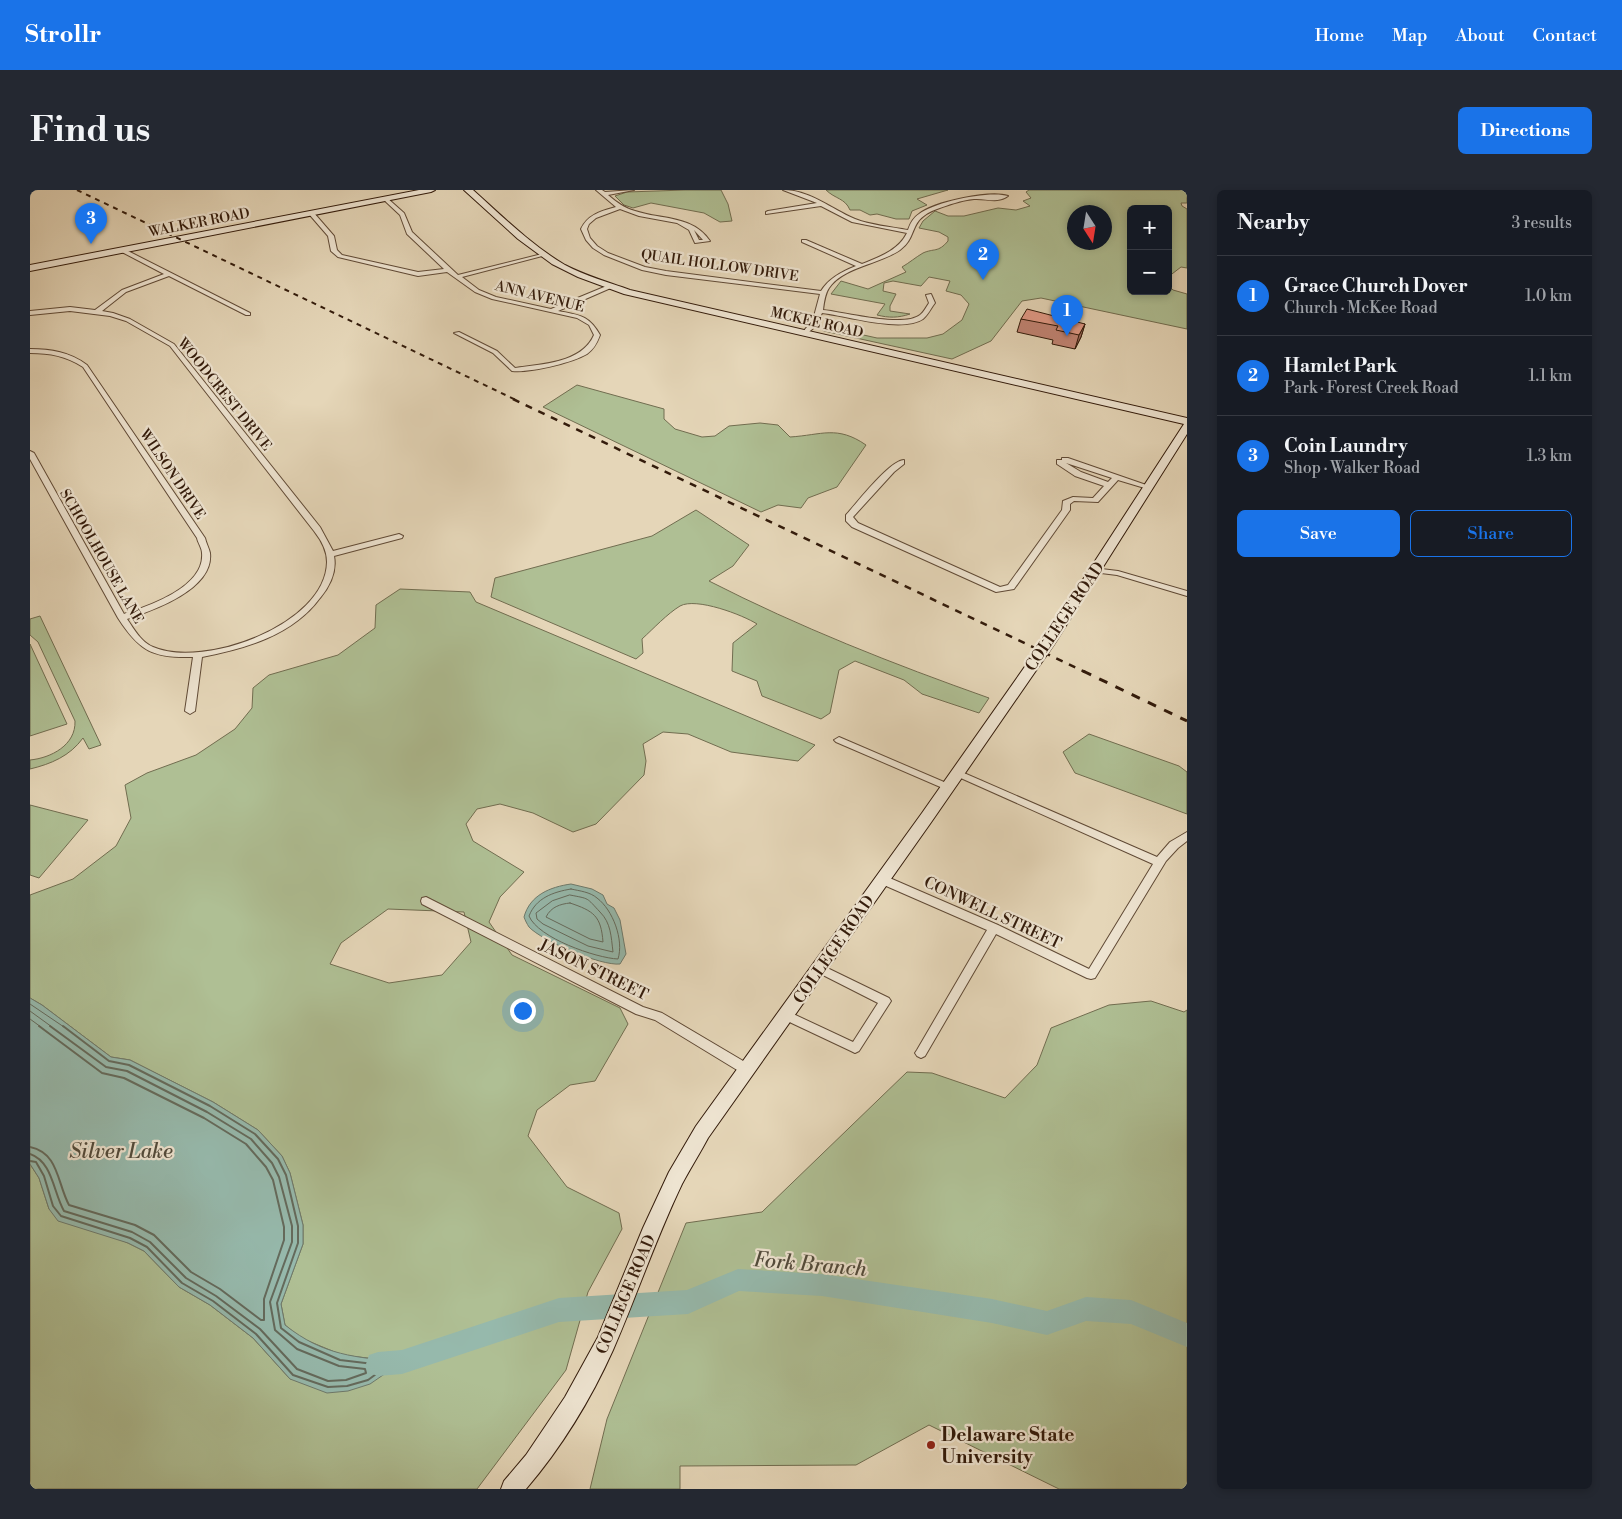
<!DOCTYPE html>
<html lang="en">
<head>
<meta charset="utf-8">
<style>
	body { margin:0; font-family:"Libre Bodoni",serif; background:#242831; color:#f1f3f6 }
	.controls { position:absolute; right:15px; top:15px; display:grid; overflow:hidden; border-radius:8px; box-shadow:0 2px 8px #0003 }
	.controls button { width:45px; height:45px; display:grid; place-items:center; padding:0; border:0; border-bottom:1px solid #363941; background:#171b24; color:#f1f3f6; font:25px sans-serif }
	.compass { position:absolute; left:1037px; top:15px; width:45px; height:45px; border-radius:50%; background:#171b24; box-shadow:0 2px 8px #0003; rotate:168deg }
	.you { position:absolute; left:492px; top:820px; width:18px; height:18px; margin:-12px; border:4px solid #fff; border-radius:50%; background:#1a73e8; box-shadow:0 0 0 8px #1a73e833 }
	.badge { display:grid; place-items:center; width:32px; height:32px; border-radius:50%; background:#1a73e8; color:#fff; font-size:16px; font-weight:700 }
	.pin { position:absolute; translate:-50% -41px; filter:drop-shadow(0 1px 2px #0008) }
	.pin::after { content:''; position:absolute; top:26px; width:18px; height:15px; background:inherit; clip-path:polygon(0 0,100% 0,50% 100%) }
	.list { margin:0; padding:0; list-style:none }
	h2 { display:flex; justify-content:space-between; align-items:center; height:65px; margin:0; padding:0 20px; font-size:21px }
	h2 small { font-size:16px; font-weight:400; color:#9ea1a6 }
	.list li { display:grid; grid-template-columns:32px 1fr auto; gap:15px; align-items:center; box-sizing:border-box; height:80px; padding:0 20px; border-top:1px solid #363941 }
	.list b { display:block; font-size:19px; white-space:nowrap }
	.list p { margin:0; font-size:16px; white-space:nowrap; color:#9ea1a6 }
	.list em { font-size:16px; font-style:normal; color:#9ea1a6 }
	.actions { display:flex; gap:10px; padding:15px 20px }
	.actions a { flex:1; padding:11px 0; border:1px solid #1a73e8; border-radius:8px; text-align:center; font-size:18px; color:#1a73e8 }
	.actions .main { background:#1a73e8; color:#fff }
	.map { position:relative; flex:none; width:1157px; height:1299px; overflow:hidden; border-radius:8px }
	header { display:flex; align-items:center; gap:30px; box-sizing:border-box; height:70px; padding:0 25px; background:#1a73e8; color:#fff }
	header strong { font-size:24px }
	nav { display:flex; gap:28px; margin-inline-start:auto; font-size:18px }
	.intro { display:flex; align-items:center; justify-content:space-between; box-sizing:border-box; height:120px; padding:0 30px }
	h1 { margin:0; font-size:35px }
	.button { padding:12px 22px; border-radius:8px; background:#1a73e8; color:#fff; font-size:18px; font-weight:700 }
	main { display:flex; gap:30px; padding:0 30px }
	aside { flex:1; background:#171b24; border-radius:8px; box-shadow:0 2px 8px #0003 }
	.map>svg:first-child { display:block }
	.green { fill:#afbf94; stroke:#716d50; fill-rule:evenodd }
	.water { fill:#96b9ac; stroke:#6e7a6c }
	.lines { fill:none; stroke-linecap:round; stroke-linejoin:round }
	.shore-far1 { stroke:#646a5c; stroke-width:1 }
	.shore { stroke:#646a5c; stroke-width:2 }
	.river { fill:#96b9ac; fill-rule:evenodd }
	.street-casing { stroke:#604a36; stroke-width:2 }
	.secondary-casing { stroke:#331b0b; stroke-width:2 }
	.street { fill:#eee4d1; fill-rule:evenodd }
	.secondary { fill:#eee4d1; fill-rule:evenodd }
	.rail-far2 { stroke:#331b0b; stroke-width:2; stroke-dasharray:5 5; stroke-linecap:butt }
	.rail-far1 { stroke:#331b0b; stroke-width:2.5; stroke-dasharray:7 7; stroke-linecap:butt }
	.rail { stroke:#331b0b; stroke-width:3; stroke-dasharray:9 9; stroke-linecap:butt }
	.wall { fill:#c28575; stroke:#331b0b }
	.shaded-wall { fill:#9e6c5f; stroke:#331b0b }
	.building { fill:#e29b88; stroke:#331b0b }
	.poi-dot { fill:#8f2418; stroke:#eee4d1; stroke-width:2 }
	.labels { text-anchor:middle; stroke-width:4.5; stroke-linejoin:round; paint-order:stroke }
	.far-street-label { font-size:14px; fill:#331b0b; stroke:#eee4d1 }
	.street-label { font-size:16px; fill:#331b0b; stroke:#eee4d1 }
	.near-poi-label { font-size:19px; font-weight:bold; fill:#331b0b; stroke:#eee4d1; text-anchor:start }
	.near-water-label { font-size:21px; font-style:italic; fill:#514a3b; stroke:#eee4d1 }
</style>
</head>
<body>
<header>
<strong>Strollr</strong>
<nav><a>Home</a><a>Map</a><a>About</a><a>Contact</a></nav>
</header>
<div class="intro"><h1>Find us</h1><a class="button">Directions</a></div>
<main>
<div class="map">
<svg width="1157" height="1299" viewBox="0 0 1157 1299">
	<rect width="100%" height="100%" fill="#e5d6b8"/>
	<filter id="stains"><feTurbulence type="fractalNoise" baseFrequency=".004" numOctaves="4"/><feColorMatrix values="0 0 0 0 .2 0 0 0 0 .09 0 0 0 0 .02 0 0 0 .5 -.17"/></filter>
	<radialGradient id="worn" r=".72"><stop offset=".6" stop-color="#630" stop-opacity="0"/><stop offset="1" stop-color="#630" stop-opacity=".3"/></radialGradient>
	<g class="green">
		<path d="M655,0h36l7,14 4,17 -12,1 -16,-9 -53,-10 -18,5 -9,-3 -9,-9 12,-4z"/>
		<path d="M796,0h122l-31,9 10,6 -15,6 -3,8h-13l-19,-5 -7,1 -10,-5h-10c-5,-12 -15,-11 -24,-20z"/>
		<path d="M999,0h158v13h-6l1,3 5,3v59l-6,-1 -13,10v-68h-37v82h37v-6l5,5 14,4v35l-146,-31 -19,3 -31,40 -39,18 -128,-28 -3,-2 2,-3 54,12h50l16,-4 19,-14 7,-16 -8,-9 -15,-4 4,-10 -21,-4 -8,9 -28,-5 -9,2 -1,8 13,3 -6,12v5l20,3c-12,4 -21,4 -33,1l8,-11 -54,-10 10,-13 27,8 38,-17 -4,-5c7,-4 14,-10 21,-14 11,-5 15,0 25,-12v-4l-9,-5 -20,-4 4,-7 12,-10 13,5h16l34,-8 18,2 14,-4 -7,-5 8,-3 -5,-6zM1044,22h30v30h-30z"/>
		<path d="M547,195l87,24v10l11,10 27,8 13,-1 14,-10 31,-3 18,2 12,12c32,-2 47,-12 76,8l-29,42 -29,11 -7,10 -23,-3 -17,7 -218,-105z"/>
		<path d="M666,320l53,35 -16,21 -24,15c90,46 184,83 280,117l-10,15 -57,-19 -18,-14 -49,-19 -16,9 -9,43 -9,6 -59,-23 -5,-15 -25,-10 1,-28 24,-19c-14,-9 -61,-27 -77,-18 -13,8 -26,22 -38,33l1,14 -7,6 -145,-62 4,-19 157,-42z"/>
		<path d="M370,399l70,3 6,10 339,143 -17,16 -67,-9 -43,-18 -25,-2 -20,12 3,17 -2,14 -48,49 -23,8 -40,-19 -33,-9 -23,5 -11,15 7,17 51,31 -24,25 -11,25 23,33 108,53 8,16 -33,57 -25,4 -33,25 -9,26 39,51 52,26 3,16 -34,63 -22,78 -89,119h-447v-325l9,14 10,31 79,34 16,8 35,36 31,18 43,33 37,41 111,-17 -59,-7 -41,-17 -16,-13 -4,-21 22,-60v-19l-13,-52 -8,-17 -24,-26 -45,-28 -83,-42 -19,-3 -69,-52 -12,-7v-103l43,-16 43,-33 15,-28 -6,-33 22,-12 49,-18 39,-26 17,-21 1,-20 16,-13 69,-20 37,-27 1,-23zM358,719l76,3 7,30 -29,33 -53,8 -59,-19 11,-21z"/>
		<path d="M10,426l61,129 -12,4 -6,-11c-13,18 -32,26 -53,31v-9c21,-2 46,-15 45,-39l-37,-79 -8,-7v-16z"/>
		<path d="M0,454l37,80 -37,12z"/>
		<path d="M1059,544l90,32 8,6v42l-112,-41 -12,-21z"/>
		<path d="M0,615l58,15 -49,58 -9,-3z"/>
		<path d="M1121,811l33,11 3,-2v479h-128l-130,-64 -73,40 -176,1v23h-90l17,-70 79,-196 76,-11 145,-140 25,1 73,25 32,-33 14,-37 58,-23z"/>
	</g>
	<g class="water">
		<path d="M541,694l21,5 11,6 4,9 7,4 6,12 6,34 -6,10c-19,2 -78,-23 -91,-37 -2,-3 -4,-7 -5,-10 6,-22 26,-30 47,-33z"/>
		<path d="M0,808l12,7 69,52 19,3 83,42 45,28 24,26 8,17 13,52v19l-22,60 4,21c39,31 70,32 117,37l-32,22 -22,7 -21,2 -37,-14 -37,-41 -43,-33 -31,-18 -35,-36 -16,-8 -70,-22 -9,-12 -10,-31 -9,-14z"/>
	</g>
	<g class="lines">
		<g class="shore-far1">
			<path d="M541,699c9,2 19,3 26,9 16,12 27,42 21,61 -22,-1 -80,-21 -89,-43 7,-18 24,-24 42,-27z"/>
			<path d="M540,705c20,4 16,2 30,17 11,11 11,24 13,40l-25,-6 -45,-22 -6,-5 -1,-6 16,-12z"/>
			<path d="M540,713c24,8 31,13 33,39l-13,-3 -44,-22c5,-10 14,-13 24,-14z"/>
			<path d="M0,814l34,23"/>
			<path d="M0,821l22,16"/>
			<path d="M0,829l11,8"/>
		</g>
		<g class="shore">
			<path d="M0,957c29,6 27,36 39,58l66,20 19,10 37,37 29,17 41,31h3v-21l20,-59v-13l-11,-47 -7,-13 -20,-23 -42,-26 -80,-40 -22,-5 -63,-47"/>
			<path d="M0,964c23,8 23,38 34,57l68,21 18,10 36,36 30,18 44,33 37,40 31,12 18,-1 20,-7 -1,-4 -26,-3 -42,-17 -22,-19 -5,-28 22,-60v-16l-13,-49 -7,-14 -21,-24 -44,-27 -80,-41 -21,-4 -56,-41"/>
			<path d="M0,971l6,1 8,14 9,30 8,10 69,22 17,9 35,36 31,18 43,33 37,41 35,12 19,-1 21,-6 15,-11 -1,-4 -42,-5 -41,-18 -18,-14 -4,-25 21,-60v-17l-12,-51 -8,-16 -23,-25 -45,-28 -81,-41 -20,-4 -46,-35"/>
		</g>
		<path class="river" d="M708,1079l84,5 170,25 55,12 39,-14 45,3 56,23v24l-56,-23 -45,-3 -39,14 -55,-12 -170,-27 -83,-5 -51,23 -129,8 -157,52 -24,2 -9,-3 -3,-9 3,-9 9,-3 24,-2 157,-52 128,-8z"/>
		<defs>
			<g id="street">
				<path d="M566,0h6l3,2 29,-2 -26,5c8,7 16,13 27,16 27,9 57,4 75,30l-15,2 -6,-13 -12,-7 -38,-7 -19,-7 -24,9 -7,6 -2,5 3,9 7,8 11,7 37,14 21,4 155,20c8,-13 22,-20 35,-25l-54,-24v-2h4l56,24c17,-7 36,-13 45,-31l-55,-11 -31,-16 -55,8v-2l2,-1 49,-8 -34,-13c27,0 48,19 72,29 14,6 37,8 53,11 2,-6 5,-12 11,-16 15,-12 71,-24 89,-18 -11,8 -22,2 -34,3 -12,1 -26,6 -37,10 -30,11 -18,27 -37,41 -20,14 -57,17 -71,38 -4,6 -5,14 -6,22 21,2 80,18 97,5 4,-3 6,-8 9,-12l-3,-8 5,-1 4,9c-4,5 -7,12 -12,16 -21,14 -76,-3 -101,-6l-6,13 -11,9 -3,-2 11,-13 7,-26 -154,-19 -24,-5 -38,-15 -11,-7 -7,-8 -5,-11c7,-15 21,-18 35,-22zM664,40l9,10h-4z"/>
				<path d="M356,7l18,16 8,19 46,43 88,-22v2l-84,22 17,13 17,7 55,12 58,-24h4v2l-55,24c21,4 31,4 42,24 -3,8 -6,14 -13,19 -15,9 -58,19 -75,17l-19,-18 -39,-20 5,-1 38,19 18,17c27,-4 67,-5 79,-33l-5,-10 -12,-7 -85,-19 -17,-7 -28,-20 -29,4 -80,-19 -7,-6 -3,-15 -19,-22 5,-1 20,23 3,14 5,5 76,17 26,-3 -37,-35 -7,-19 -16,-15 -1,-1z"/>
				<path d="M92,58l128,65v2h-4l-77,-39 -43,16 -24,19 11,2 17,6 44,25 146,183 13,24 66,-17 4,2 -1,2 -68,18c3,15 -4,30 -14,42 -27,37 -75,51 -118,59l-7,54 -5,3 -5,-3 8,-54c-40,1 -53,-5 -75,-39l-88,-159v-8l4,2 90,161c25,-8 81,-27 78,-61 0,-5 -4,-10 -5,-15l-114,-171c-17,-11 -33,-14 -53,-14v-4c21,0 40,3 57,16l118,173c1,5 4,10 5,15 4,36 -56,57 -83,66 7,10 14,23 26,28 50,22 173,-22 174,-85 0,-12 -6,-22 -13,-31l-144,-185 -44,-25 -16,-5 -40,-5 -40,4v-4l40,-4 25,3 27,-20 42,-16 -44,-23 -1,-1z"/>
				<path d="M1032,268h6l84,29 -4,2 -30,-9 -20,22 -24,-1 -4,3v6l-56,79 -18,3 -144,-65 -6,-6v-6c10,-11 44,-55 58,-55v4l-10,8 -41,45 5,6 142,64 8,-2 54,-75 1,-9 10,-4 20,1 11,-12 -29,-10 -18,-12v-4h5zM1036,273l46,15 -4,4 -27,-10z"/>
				<path d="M1063,378l25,3 69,20v5l-70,-21 -24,-3z"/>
				<path d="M809,547l112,48 2,2 -2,2h-6l-109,-47 -2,-2z"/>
				<path d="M927,580l200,87 13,-15 17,-10v9l-9,7 -12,13 -71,117 -4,1 -4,-1 -91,-44 -71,122 -4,2 -4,-2 -2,-3 2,-3 70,-120 -110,-48 -1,-3 1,-3h8l113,49 91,44 64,-105 -199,-89 -2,-2 2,-2z"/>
				<path d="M396,707l217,110 19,6 88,52 2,4 -2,4 -4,1 -4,-1 -87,-53 -19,-6 -214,-110 -1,-3 1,-3z"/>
				<path d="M789,774l70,34 2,3 -32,50 -4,2 -4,-2 -70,-33 -2,-3 2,-3 4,-2 4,2 64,30 25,-39 -63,-32 -1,-3 1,-3z"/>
			</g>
			<g id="secondary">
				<path d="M389,0h16l-4,2 -401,79v-6z"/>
				<path d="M434,0h9c29,26 58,55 92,75 21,11 43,17 65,25l557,128v16l-132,209 -123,178 -224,317c-8,15 -18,31 -26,46 -26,54 -45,111 -69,166 -22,49 -52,98 -87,139h-25l3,-8 22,-26 39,-58 33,-60 45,-109 26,-56 27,-46 226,-313 123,-175 139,-214 -560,-130 -46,-17 -26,-13 -34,-25z"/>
			</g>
		</defs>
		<use href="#street" class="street-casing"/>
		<use href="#secondary" class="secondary-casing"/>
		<use href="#street" class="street"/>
		<use href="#secondary" class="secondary"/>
		<path class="rail-far2" d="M47,0l439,210"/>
		<path class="rail-far1" d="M483,209l572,273"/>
		<path class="rail" d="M1053,481l104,50"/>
	</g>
	<path class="wall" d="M991,129l64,5 -4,13 -6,12 -23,-5 1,-4 -36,-8z"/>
	<path class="shaded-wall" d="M1055,134l-4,13 -6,12 4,-14z"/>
	<path class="building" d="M997,119l58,15 -6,11 -23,-5 2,-4 -37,-7z"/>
	<circle class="poi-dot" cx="901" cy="1255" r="5"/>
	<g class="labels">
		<g class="far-street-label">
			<text transform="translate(169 32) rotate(-11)" y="5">WALKER ROAD</text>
			<text transform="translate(690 75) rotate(8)" y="5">QUAIL HOLLOW DRIVE</text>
			<text transform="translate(510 106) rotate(14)" y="5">ANN AVENUE</text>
			<text transform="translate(787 132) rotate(13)" y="5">MCKEE ROAD</text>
			<text transform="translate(195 204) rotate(51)" y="5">WOODCREST DRIVE</text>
			<text transform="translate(143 284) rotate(56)" y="5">WILSON DRIVE</text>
			<text transform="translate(72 366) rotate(60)" y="5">SCHOOLHOUSE LANE</text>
		</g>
		<g class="street-label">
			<text transform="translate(1034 426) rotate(-56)" y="6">COLLEGE ROAD</text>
			<text transform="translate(963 722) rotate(25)" y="6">CONWELL STREET</text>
			<text transform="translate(803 759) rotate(-55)" y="6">COLLEGE ROAD</text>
			<text transform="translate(564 779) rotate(26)" y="6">JASON STREET</text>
			<text transform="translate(595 1104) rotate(-67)" y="6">COLLEGE ROAD</text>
		</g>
		<g class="near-poi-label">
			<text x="911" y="1251">Delaware State<tspan x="911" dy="22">University</tspan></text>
		</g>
		<g class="near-water-label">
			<text x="91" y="968">Silver Lake</text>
			<text transform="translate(780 1074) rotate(5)" y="7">Fork Branch</text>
		</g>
	</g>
	<rect width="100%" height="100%" filter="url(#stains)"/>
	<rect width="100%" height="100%" fill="url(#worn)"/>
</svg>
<div class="controls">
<button>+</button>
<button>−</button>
</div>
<svg class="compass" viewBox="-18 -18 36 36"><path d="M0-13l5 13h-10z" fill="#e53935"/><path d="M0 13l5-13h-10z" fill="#9ea1a6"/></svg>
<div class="you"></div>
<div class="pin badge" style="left:1037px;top:146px">1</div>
<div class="pin badge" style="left:953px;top:90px">2</div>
<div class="pin badge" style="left:61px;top:54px">3</div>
</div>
<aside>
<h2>Nearby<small>3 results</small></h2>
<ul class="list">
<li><span class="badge">1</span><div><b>Grace Church Dover</b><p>Church · McKee Road</p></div><em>1.0 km</em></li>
<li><span class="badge">2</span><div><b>Hamlet Park</b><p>Park · Forest Creek Road</p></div><em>1.1 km</em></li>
<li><span class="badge">3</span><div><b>Coin Laundry</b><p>Shop · Walker Road</p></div><em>1.3 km</em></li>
</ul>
<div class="actions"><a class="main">Save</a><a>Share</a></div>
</aside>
</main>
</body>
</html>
